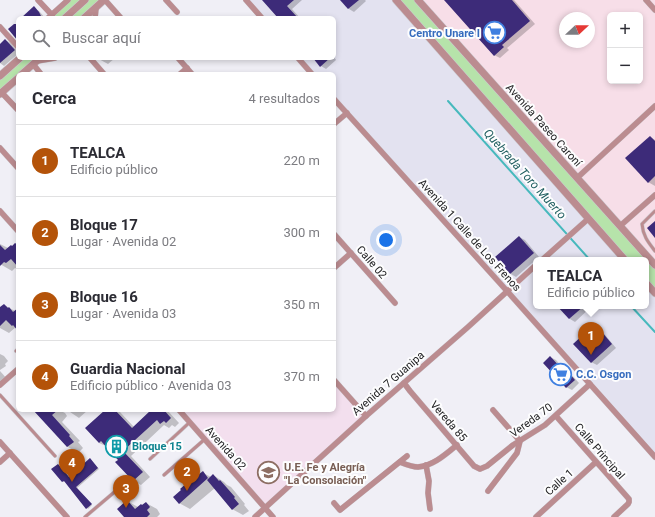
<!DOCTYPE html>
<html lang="es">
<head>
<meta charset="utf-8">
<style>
	body { margin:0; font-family:Roboto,sans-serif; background:#f2f2f3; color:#2b2b33 }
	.controls { position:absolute; right:12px; top:12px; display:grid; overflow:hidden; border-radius:6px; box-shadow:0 2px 6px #0003 }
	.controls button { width:36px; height:36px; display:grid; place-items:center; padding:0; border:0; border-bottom:1px solid #e1e1e2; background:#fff; color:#2b2b33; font:20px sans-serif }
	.compass { position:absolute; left:559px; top:12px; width:36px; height:36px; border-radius:50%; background:#fff; box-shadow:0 2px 6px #0003; rotate:68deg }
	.you { position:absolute; left:386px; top:240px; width:14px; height:14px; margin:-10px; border:3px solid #fff; border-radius:50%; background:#1a73e8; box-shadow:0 0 0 6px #1a73e833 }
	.badge { display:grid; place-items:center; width:26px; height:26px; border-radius:50%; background:#b45309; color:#fff; font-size:13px; font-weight:700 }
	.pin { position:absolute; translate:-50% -33px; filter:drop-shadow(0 1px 2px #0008) }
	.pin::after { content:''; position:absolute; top:21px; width:14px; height:12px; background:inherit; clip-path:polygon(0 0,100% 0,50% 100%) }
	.popup { position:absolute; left:533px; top:257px; width:116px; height:52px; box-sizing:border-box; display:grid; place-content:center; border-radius:6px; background:#fff; filter:drop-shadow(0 1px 3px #0005); font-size:13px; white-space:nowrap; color:#7c7c81 }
	.popup b { font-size:15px; color:#2b2b33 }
	.popup::after { content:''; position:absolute; left:50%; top:100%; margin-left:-8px; border:8px solid transparent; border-top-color:#fff }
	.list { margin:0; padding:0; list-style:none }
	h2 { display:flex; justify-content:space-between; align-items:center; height:52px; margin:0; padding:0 16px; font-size:17px }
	h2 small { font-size:13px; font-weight:400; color:#7c7c81 }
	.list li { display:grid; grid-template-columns:26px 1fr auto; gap:12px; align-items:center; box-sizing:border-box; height:72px; padding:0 16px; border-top:1px solid #e1e1e2 }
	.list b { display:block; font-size:15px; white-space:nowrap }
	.list p { margin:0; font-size:13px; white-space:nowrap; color:#7c7c81 }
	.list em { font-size:13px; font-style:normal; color:#7c7c81 }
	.icon { flex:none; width:22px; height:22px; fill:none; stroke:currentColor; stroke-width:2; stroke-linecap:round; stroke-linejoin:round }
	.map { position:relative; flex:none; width:655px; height:517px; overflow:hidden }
	.search { position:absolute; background:#fff; box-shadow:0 2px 6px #0003; left:16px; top:16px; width:320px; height:44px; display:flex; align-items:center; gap:10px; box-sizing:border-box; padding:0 14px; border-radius:6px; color:#7c7c81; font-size:15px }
	.panel { position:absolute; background:#fff; box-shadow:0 2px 6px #0003; left:16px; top:72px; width:320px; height:340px; border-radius:6px }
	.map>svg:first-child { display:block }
	.built { fill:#e3e2f0 }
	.industrial { fill:#f7dee8; fill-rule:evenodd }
	.education { fill:#f3dfee }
	.green { fill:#b6e3aa }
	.shadow { fill:#0003 }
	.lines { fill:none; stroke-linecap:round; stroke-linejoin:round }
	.stream { stroke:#47b9bd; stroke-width:2 }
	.building { fill:#3d2b79 }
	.service-casing { stroke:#cbcad0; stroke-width:4 }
	.minor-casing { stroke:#cbcad0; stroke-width:6 }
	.tertiary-casing { stroke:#cbcad0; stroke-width:8 }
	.service { stroke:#bb8c90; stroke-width:3 }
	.minor { stroke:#bb8c90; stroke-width:5.5 }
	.tertiary { stroke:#bb8c90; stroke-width:7 }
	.labels { text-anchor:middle; stroke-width:4; stroke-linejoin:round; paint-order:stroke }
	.shop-label { font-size:11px; font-weight:bold; fill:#366cbe; stroke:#fdfdfe; text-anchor:end }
	.street-label { font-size:11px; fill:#222224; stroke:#fdfdfe }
	.culture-label { font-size:11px; font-weight:bold; fill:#0d838f; stroke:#fdfdfe; text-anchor:start }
	.education-label { font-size:11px; font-weight:bold; fill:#785e54; stroke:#fdfdfe; text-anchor:start }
	.water-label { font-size:12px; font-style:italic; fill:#1e5d5f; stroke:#fdfdfe }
</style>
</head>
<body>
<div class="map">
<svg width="655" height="517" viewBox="0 0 655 517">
	<rect width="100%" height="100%" fill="#f0eff6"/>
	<path class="built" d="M246,0h150l229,260h-89v46h110v-23l9,10v164l-321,-358v-25h-22l-14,-16h36v-40h-72z"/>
	<path class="industrial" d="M418,0h237v265zM610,15h30v66h-30zM565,18h24v24h-24z"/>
	<path class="education" d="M334,380l32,36 -101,91 -86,-97h155z"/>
	<g class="green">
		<path d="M68,0h36l-8,8 -1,10h-47z"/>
		<path d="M396,0h22l237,265v28l-9,-10v-23h-21z"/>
		<path d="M20,58h35l-18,3 -15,13h-4v4l-18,16v-18z"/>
	</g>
	<g class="shadow">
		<path d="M263,0h39l-10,9 8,9h-21z"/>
		<path d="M341,0h24l1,1 -12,11 -5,-3z"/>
		<path d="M445,0h69l21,24 -28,24 2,2 -9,8 -6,-3z"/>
		<path d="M34,8l5,3 6,7h-23z"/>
		<path d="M5,40l6,3 7,9v2l-14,12 -4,-3v-18z"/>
		<path d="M334,57l2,3 -10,9 -5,-3 -7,-8h20z"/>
		<path d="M97,58h18l-7,6z"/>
		<path d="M650,137l5,3v46l-7,-4z"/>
		<path d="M519,237l6,3 14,17 -23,20 -5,-3 -14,-17z"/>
		<path d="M0,244l8,4 10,-3v23l-1,1 -2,-1 -3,3 -12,-7z"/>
		<path d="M4,305l11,6 3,-2v19l-2,-1 -7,6 -9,-5v-20z"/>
		<path d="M558,306h34l-17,16 -5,-3z"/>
		<path d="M595,326l5,3 16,19 -19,17 -6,-3z"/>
		<path d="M0,354l4,2 4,5 -3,3 1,2 -6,4z"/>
		<path d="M550,357l6,3 7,8 5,3 11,12 -7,7 -6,-3z"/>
		<path d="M0,371l8,9 -4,3 -4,-2z"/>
		<path d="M35,410h24l6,3 2,3 -5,6 18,19 -2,1 5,6 -5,5 -10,-6z"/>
		<path d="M67,410h21l-9,8z"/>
		<path d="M107,410h10l2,1 15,16 17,-15 -2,-2h18l12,13 -4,4 -3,-2 -3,3 -5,-3 -33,31 19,21 -9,8 -8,-5 -14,-20 -11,-13 -9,-4z"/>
		<path d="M91,460l8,9 -22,19 15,17 -4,4 -23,-28 -1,1 -1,-1z"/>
		<path d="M203,473l8,4 2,-2 11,7 3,3 4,2 14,17 -1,1 5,6 -6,4 -11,-6 -17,-21 -25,21 -11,-6 20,-27z"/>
		<path d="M127,501l11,6 8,-4 11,6 3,5 -3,3h-32z"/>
	</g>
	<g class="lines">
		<g class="stream">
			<path d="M448,101l142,159"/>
			<path d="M631,306l24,26"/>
		</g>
	</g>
	<g class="building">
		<path d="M262,0h32l-7,6 11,12h-20z"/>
		<path d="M340,0h19l-11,9z"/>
		<path d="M444,0h68l18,21 -28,24 2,2 -10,9z"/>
		<path d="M34,6l5,6 3,6h-21z"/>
		<path d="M14,24h4v17l-10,-12z"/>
		<path d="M5,39l10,11 -15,13v-19z"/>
		<path d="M313,58h17l-10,9z"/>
		<path d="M650,136l5,5v35l-7,7 -23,-25z"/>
		<path d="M655,221v17l-8,-10z"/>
		<path d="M519,236l15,17 -24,21 -15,-17z"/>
		<path d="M15,243l3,2v22l-7,-8 -5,4 -2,-1 -4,4v-21l5,5 6,-5 1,1z"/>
		<path d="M4,304l4,4 1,-1 4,5 5,-4v23l-5,-6 -1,1 -6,-6 -6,6v-19z"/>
		<path d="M557,306h27l-15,13z"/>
		<path d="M595,324l17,20 -21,19 -18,-19z"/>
		<path d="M550,356l11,12 2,-2 12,14 -9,8 -23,-25z"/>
		<path d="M33,410h25l-6,5 18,20 -1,1 5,6 -7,5z"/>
		<path d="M105,410h10l17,18 19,-18h13l7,8 -5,5 -2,-2 -4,3 -3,-4 -34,31 20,21 -10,9 -18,-19 3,-2 -17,-19 -2,2 -14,-15z"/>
		<path d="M90,458l8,10 -22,19 16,17 -6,5 -22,-28 -2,1 -11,-13 7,-5 11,13z"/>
		<path d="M203,471l5,7 -29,26 -6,-7 8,-7 -1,-1 17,-15 1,1z"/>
		<path d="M213,474l6,7 1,-1 15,17 -1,1 5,6 -7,6 -25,-30z"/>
		<path d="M127,500l8,9 6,-5 1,1 4,-3 4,5 -3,3 3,4 -3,3h-23l-7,-8z"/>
	</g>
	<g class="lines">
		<defs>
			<g id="service">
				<path d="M655,211l-13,13c1,12 6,18 13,27"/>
				<path d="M18,349l-2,2 2,1"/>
				<path d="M0,395l55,61"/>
				<path d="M150,459l40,-37"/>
				<path d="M164,475l41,-36"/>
				<path d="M85,517l33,-28"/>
			</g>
			<g id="minor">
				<path d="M38,0l14,15"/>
				<path d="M105,0l16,18"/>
				<path d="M166,0l11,12"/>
				<path d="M246,0l16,18"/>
				<path d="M646,0l9,10"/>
				<path d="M48,18l20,-18"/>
				<path d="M95,18l1,-10"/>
				<path d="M0,27l18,20"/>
				<path d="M90,58l14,16"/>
				<path d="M178,58l14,16"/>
				<path d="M298,58l14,16"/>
				<path d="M37,61l18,-3"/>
				<path d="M33,64l8,10"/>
				<path d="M180,74l7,-6"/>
				<path d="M2,93l16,17"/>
				<path d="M334,99l173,192 148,166"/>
				<path d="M334,124l13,-11"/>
				<path d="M0,148l18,20"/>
				<path d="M577,178l78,-72"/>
				<path d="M0,211l18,20"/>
				<path d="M620,226l35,-31"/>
				<path d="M334,234l61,69"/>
				<path d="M542,260l46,-41"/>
				<path d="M334,268l17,-15"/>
				<path d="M334,380l32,36"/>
				<path d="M404,383l6,8 64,75 6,3 7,-3 26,-21 32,-20 45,-41"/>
				<path d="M0,385l18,-16"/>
				<path d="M179,410l94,107"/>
				<path d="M556,416l73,83v3l-1,2 -14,13"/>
				<path d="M0,442l67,75"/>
				<path d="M0,462l10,-9"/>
				<path d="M400,462c5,2 12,5 18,5 15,-1 28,-13 39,-22"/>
				<path d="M426,465l3,16 -1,12 2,16"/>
				<path d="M488,491l29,-38 3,-12 -27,-31"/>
				<path d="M334,503l6,7 67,-54"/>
				<path d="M255,517l111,-101 102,-89 68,-62"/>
				<path d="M536,517l60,-55"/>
			</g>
			<g id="tertiary">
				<path d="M396,0l229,260"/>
				<path d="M418,0l237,265"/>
				<path d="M65,18l20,-18"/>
				<path d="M84,18l20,-18"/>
				<path d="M22,74l18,-16"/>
				<path d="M0,76l20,-18"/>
				<path d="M0,94l18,-16"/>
				<path d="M646,283l9,10"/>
			</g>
		</defs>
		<use href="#service" class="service-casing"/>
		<use href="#minor" class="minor-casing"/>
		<use href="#tertiary" class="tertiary-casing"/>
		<use href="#service" class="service"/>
		<use href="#minor" class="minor"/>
		<use href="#tertiary" class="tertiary"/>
	</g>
	<defs>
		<symbol id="supermarket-ring" viewBox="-11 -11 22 22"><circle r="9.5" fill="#fdfdfe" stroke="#3f7fe0" stroke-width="1.5"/><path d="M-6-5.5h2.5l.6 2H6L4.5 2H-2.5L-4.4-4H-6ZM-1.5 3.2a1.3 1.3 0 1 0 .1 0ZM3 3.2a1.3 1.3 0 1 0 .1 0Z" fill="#3f7fe0"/></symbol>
		<symbol id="building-ring" viewBox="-11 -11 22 22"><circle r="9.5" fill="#fdfdfe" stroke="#0f9aa8" stroke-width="1.5"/><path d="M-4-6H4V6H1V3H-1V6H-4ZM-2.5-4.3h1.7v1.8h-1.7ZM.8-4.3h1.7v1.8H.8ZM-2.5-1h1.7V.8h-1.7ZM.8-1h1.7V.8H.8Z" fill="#0f9aa8"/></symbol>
		<symbol id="school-ring" viewBox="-11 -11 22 22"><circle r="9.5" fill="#fdfdfe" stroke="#8d6e63" stroke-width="1.5"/><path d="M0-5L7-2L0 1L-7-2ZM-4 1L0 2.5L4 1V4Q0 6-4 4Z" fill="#8d6e63"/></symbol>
	</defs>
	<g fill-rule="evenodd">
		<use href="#supermarket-ring" x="482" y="20" width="25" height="25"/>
		<use href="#supermarket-ring" x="548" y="362" width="25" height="25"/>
		<use href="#building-ring" x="104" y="434" width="25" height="25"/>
		<use href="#school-ring" x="256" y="460" width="25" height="25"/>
	</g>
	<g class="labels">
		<g class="shop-label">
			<text x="480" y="37">Centro Unare I</text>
			<text x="576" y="378" text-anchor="start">C.C. Osgon</text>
		</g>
		<g class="street-label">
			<text transform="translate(544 125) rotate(48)" y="4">Avenida Paseo Caroní</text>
			<text transform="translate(470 235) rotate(48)" y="4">Avenida 1 Calle de Los Frenos</text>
			<text transform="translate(372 262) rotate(49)" y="4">Calle 02</text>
			<text transform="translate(388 383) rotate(-41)" y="4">Avenida 7 Guanipa</text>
			<text transform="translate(531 420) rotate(-36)" y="4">Vereda 70</text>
			<text transform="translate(449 421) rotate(49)" y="4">Vereda 85</text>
			<text transform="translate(226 448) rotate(48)" y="4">Avenida 02</text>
			<text transform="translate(600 451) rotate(49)" y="4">Calle Principal</text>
			<text transform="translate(559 482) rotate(-42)" y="4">Calle 1</text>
		</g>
		<g class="culture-label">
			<text x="132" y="450">Bloque 15</text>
		</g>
		<g class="education-label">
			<text x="284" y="471">U.E. Fe y Alegría<tspan x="284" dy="13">"La Consolación"</tspan></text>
		</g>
		<g class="water-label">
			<text transform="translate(525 174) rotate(48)" y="4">Quebrada Toro Muerto</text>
		</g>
	</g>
</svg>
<div class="controls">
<button>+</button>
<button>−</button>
</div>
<svg class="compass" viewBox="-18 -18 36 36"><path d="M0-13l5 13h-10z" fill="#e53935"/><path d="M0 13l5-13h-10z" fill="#7c7c81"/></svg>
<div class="you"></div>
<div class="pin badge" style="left:591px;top:355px">1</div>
<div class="popup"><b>TEALCA</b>Edificio público</div>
<div class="pin badge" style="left:187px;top:491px">2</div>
<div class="pin badge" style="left:126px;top:508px">3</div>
<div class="pin badge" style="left:72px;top:482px">4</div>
<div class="search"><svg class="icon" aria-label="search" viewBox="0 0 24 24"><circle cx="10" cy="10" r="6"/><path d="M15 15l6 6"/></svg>Buscar aquí</div>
<section class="panel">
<h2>Cerca<small>4 resultados</small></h2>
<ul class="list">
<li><span class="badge">1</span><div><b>TEALCA</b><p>Edificio público</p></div><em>220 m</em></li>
<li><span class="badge">2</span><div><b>Bloque 17</b><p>Lugar · Avenida 02</p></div><em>300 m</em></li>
<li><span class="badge">3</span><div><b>Bloque 16</b><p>Lugar · Avenida 03</p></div><em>350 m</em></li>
<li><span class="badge">4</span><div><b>Guardia Nacional</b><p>Edificio público · Avenida 03</p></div><em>370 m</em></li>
</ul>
</section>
</div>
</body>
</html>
